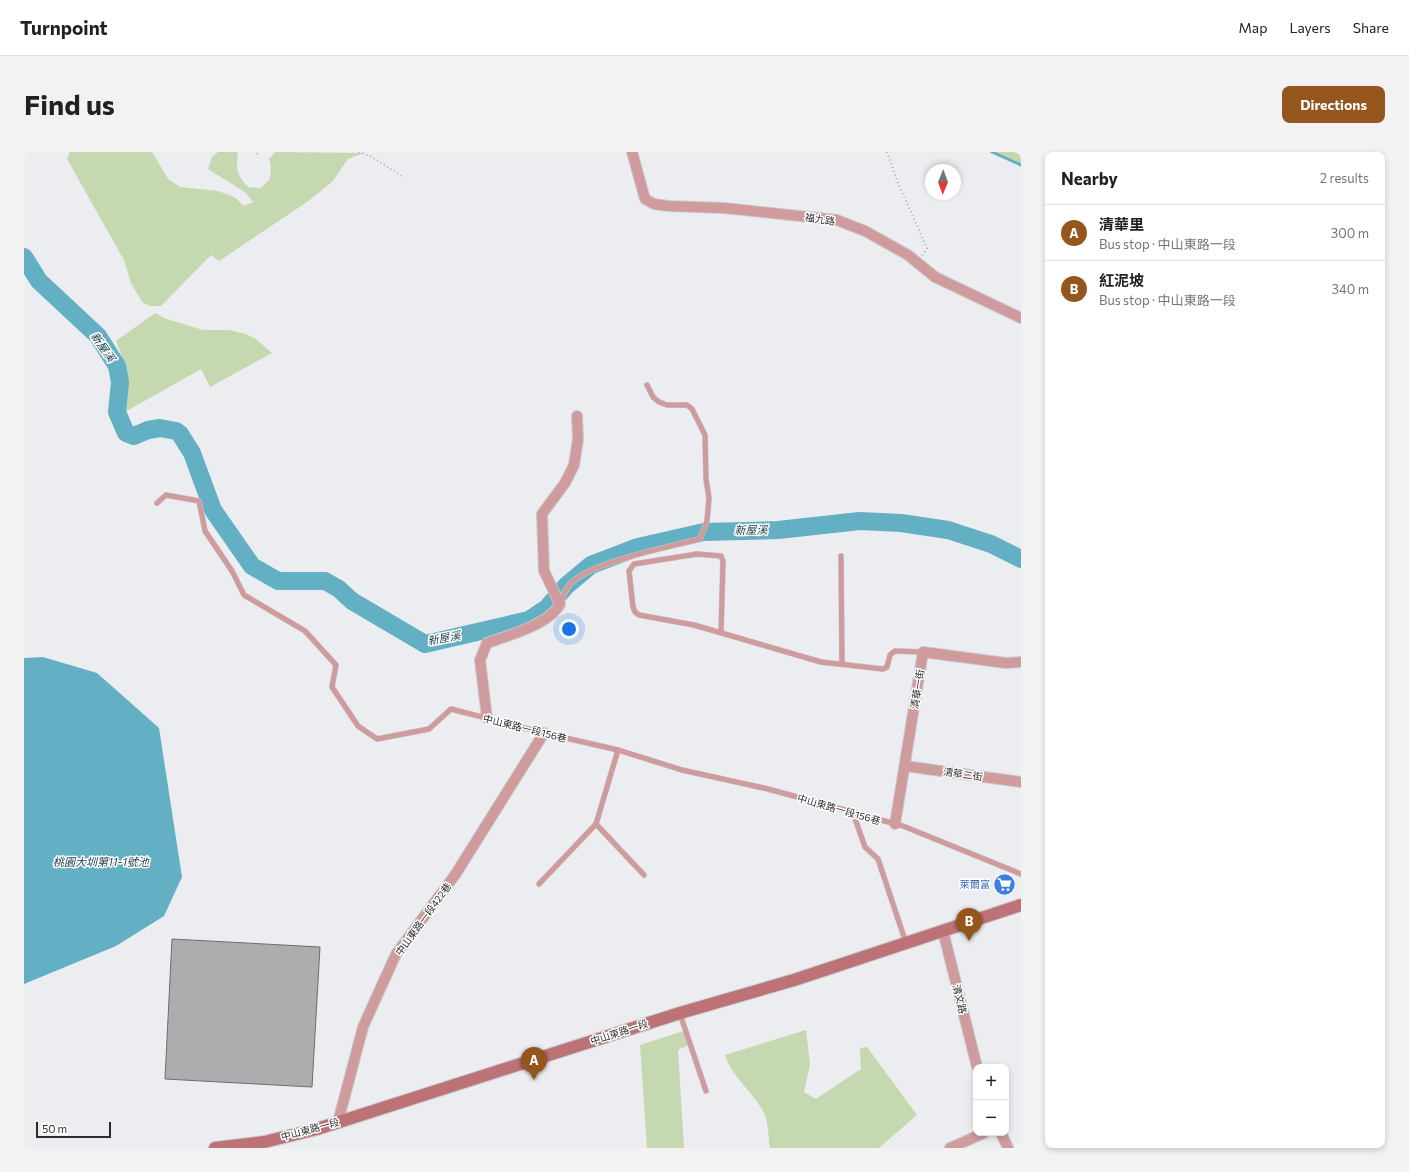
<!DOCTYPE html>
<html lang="en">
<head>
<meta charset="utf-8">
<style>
	body { margin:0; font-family:Commissioner,"Noto Sans TC",sans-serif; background:#f2f2f2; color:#202124 }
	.controls { position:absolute; right:12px; bottom:12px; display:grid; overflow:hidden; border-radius:8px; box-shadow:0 2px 6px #0003 }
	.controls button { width:36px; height:36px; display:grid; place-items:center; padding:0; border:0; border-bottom:1px solid #e0e0e0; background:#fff; color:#202124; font:20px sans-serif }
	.compass { position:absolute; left:901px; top:12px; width:36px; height:36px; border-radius:50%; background:#fff; box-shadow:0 2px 6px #0003; rotate:181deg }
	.scale { position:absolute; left:12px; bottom:10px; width:75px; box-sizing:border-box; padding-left:4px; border:2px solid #2c2c2d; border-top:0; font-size:11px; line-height:14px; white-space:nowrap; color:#2c2c2d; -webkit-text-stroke:3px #fff; paint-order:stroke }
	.you { position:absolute; left:545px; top:477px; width:14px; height:14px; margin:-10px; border:3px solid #fff; border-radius:50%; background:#1a73e8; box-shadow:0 0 0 6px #1a73e833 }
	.badge { display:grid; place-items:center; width:26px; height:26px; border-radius:50%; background:#95561d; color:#fff; font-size:13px; font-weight:700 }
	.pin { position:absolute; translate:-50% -33px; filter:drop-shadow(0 1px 2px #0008) }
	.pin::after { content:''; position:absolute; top:21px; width:14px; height:12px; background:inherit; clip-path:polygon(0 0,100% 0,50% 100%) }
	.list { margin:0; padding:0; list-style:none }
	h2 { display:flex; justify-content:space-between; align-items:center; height:52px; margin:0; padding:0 16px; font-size:17px }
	h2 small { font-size:13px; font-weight:400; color:#757577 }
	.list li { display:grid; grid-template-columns:26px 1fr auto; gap:12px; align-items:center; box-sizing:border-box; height:56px; padding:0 16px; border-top:1px solid #e0e0e0 }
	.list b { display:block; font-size:15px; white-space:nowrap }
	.list p { margin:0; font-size:13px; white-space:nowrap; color:#757577 }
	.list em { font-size:13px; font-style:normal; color:#757577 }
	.map { position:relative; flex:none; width:997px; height:996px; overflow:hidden; border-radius:8px }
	header { display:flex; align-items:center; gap:24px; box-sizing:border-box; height:56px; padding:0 20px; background:#fff; border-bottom:1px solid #e0e0e0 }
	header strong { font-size:19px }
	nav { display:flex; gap:22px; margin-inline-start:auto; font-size:14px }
	.intro { display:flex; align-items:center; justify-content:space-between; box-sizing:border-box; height:96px; padding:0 24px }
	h1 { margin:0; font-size:28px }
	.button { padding:10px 18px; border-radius:8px; background:#95561d; color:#fff; font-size:14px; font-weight:700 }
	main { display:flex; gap:24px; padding:0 24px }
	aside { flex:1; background:#fff; border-radius:8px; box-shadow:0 2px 6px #0003 }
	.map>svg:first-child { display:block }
	.green { fill:#c5d8b0 }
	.water { fill:#63afc3 }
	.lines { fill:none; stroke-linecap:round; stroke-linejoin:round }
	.stream { stroke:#63afc3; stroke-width:3 }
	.river { stroke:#63afc3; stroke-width:18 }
	.building { fill:#adadaf; stroke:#6d6d70 }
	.lane-casing { stroke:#c9cacd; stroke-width:6 }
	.street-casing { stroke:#c9cacd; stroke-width:12 }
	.secondary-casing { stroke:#c9cacd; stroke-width:14 }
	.path { stroke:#acadaf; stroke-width:2; stroke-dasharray:1 3; stroke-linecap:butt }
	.lane { stroke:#d09b9d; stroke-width:5 }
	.street { stroke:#d09b9d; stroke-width:10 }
	.secondary { stroke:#bd7276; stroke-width:12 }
	.labels { text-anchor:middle; stroke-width:3; stroke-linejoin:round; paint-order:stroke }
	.street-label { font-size:10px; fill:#2c2c2d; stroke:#fff }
	.shop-label { font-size:10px; fill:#366cbe; stroke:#fff; text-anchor:end }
	.water-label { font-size:11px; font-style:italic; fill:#1c414a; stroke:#fff }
</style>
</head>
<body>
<header>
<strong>Turnpoint</strong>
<nav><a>Map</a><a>Layers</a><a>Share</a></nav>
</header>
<div class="intro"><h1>Find us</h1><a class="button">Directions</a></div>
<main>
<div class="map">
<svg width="997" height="996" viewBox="0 0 997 996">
	<rect width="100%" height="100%" fill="#ecedf0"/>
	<g class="green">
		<path d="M46,0h82l16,27 12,8 38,4 16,6 10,9 9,-4 -8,-10 -37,-23 4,-12 6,-5h20c-2,17 -2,22 10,35l13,1 9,-9 1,-12 -2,-8 6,-7 89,1 -16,6 -16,23 -25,20 -88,59 -8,-6 -50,51h-11l-8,-4 -11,-19 -7,-23 -57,-101z"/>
		<path d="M971,0h26v12z"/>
		<path d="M131,161l9,5 39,12h27l16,4 10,5 16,14 -62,34 -9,-18 -76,43c2,-28 2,-45 -9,-71z"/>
		<path d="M663,878l4,14 -13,6 6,98h-37l-7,-103z"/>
		<path d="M782,878l4,34 -6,28 12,7 45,-30 -1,-21 7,-1 50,68 -38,33h-109c-2,-12 -1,-26 -7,-37 -11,-20 -31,-34 -38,-56z"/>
	</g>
	<path class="water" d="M19,505l54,16 62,55 23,149 -18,39 -48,30 -92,38v-326z"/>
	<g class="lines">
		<path class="stream" d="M968,0l29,13"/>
		<path class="river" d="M0,105l15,24 59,55 19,30 3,16 -3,30 9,21 8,3 14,-6 12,-2 16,3 4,3 12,19 21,57 39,56 26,15h47l14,8 13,12 73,43 104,-24 18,-12 19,-22 25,-21 47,-18 66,-15 74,-2 82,-9 41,2 47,7 43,14 30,15"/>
	</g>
	<path class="building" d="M148,787l148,8 -8,140 -147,-8z"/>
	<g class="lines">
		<defs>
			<g id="lane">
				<path d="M133,351l9,-8 33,6 6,30 27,40 12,24 61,36 31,34 -4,22 26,39 19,13 52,-10 22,-20 93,24 74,17 64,20 86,19 135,37 118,48"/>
				<path d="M817,404l1,108"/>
				<path d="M537,451c2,-7 4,-13 9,-19 21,-22 99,-37 130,-45l7,-18 2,-23 -3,-19 -1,-44 -13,-26 -5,-4h-20l-8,-3 -6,-5 -6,-12"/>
				<path d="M697,481l2,-72 -2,-5 -24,-2 -63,10 -5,7 4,36 2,5 4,3 55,10 127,37 62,7 4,-2 3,-12 5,-4 28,1"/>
				<path d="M829,661l12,34 13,12 28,84"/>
				<path d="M572,672l48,51"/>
				<path d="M515,732l57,-60 22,-74"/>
				<path d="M656,862l26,77"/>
			</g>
			<g id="street">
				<path d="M608,0l13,47 9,5 14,2 56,2 113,12 28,11 43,24 27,22 86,41"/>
				<path d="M463,566l-7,-58 7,-17c21,-7 63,-19 73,-39l-16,-33 -2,-57 23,-31 9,-18 4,-26 -1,-23"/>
				<path d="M881,614l116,16"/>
				<path d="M871,672l28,-172 83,11 15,-1"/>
				<path d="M919,779l34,136"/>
				<path d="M314,970l25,-95 33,-73 59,-79 89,-142"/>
				<path d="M977,981l7,15"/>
				<path d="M926,996l34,-15"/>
			</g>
			<path id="secondary" d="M191,996l49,-6 53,-13 363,-116 114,-33 227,-75"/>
		</defs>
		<use href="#lane" class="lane-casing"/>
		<use href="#street" class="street-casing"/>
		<use href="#secondary" class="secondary-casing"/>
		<g class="path">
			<path d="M335,0l11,4 32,20"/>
			<path d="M863,0l11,31 29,65 -5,8"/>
			<path d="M233,2l1,-2"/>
		</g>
		<use href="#lane" class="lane"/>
		<use href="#street" class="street"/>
		<use href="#secondary" class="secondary"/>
	</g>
	<defs>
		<symbol id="supermarket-disc" viewBox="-11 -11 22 22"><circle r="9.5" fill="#3f7fe0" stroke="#fff"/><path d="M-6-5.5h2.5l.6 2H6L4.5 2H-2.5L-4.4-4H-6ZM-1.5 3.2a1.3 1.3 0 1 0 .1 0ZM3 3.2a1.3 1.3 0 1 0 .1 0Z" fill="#fff"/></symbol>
	</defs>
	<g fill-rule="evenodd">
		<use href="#supermarket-disc" x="968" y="720" width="25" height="25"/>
	</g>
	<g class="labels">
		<g class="street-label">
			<text transform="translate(796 67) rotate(8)" y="4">福九路</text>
			<text transform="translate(893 537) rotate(-81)" y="4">清華一街</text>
			<text transform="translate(501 576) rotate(14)" y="4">中山東路一段156巷</text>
			<text transform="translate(939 622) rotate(8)" y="4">清華二街</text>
			<text transform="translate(815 657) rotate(16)" y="4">中山東路一段156巷</text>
			<text transform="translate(399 767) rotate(-54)" y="4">中山東路一段422巷</text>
			<text transform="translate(936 847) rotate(76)" y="4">清文路</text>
			<text transform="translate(595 880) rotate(-18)" y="4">中山東路一段</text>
			<text transform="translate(286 977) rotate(-15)" y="4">中山東路一段</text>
		</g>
		<g class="shop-label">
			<text x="966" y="736">萊爾富</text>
		</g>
		<g class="water-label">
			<text transform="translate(79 195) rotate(55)" y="4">新屋溪</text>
			<text transform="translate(727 378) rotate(-1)" y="4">新屋溪</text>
			<text transform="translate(420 486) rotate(-11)" y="4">新屋溪</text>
			<text x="77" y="714">桃園大圳第11-1號池</text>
		</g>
	</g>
</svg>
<div class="controls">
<button>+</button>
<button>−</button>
</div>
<svg class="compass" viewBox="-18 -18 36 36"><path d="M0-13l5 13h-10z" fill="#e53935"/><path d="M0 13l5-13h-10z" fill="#757577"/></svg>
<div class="scale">50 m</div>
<div class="you"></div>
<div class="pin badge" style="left:510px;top:928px">A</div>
<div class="pin badge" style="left:945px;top:789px">B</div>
</div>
<aside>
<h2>Nearby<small>2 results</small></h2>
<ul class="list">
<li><span class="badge">A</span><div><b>清華里</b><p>Bus stop · 中山東路一段</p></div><em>300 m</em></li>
<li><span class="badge">B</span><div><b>紅泥坡</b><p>Bus stop · 中山東路一段</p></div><em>340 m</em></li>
</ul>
</aside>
</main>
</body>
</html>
